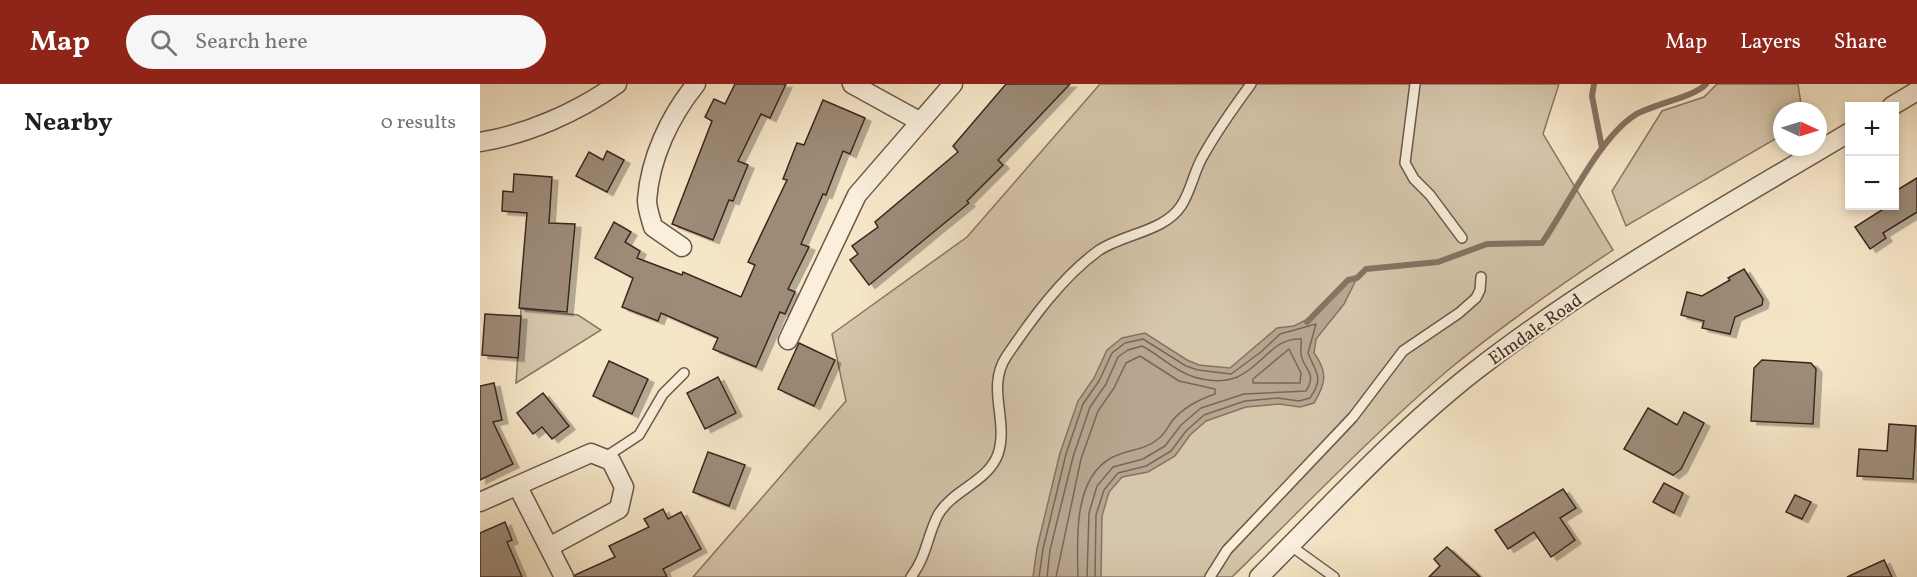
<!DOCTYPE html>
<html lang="en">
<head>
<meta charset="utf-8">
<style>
	body { margin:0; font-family:Vollkorn,serif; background:#f6f6f6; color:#202124 }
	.controls { position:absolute; right:18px; top:18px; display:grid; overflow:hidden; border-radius:0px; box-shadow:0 3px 9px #0003 }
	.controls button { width:54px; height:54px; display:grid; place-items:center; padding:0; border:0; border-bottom:2px solid #e0e0e0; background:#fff; color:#202124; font:30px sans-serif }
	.compass { position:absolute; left:1293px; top:18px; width:54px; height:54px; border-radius:50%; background:#fff; box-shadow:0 3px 9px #0003; rotate:94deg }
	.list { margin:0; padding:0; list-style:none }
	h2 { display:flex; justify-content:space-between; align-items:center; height:78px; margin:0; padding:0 24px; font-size:26px }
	h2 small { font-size:20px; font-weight:400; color:#757577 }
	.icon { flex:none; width:33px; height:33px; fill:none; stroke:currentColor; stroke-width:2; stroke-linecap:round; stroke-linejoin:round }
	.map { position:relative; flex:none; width:1437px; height:493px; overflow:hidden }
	header { display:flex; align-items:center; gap:36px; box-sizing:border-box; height:84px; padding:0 30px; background:#8f2418; color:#fff }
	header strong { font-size:28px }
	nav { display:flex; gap:33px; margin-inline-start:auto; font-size:21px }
	.search { width:420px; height:54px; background:#f6f6f6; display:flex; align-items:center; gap:15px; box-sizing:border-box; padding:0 21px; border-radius:33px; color:#757577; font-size:22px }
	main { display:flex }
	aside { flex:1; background:#fff }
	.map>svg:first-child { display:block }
	.green { fill:#d6c6ac; stroke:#897766; stroke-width:1.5 }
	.water { fill:#b7a58f; stroke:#867363; stroke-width:1.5 }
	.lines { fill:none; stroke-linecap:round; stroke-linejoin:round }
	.shore { stroke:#7a6658; stroke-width:1.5 }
	.stream { stroke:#867363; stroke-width:6 }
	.building { fill:#9d8b78; stroke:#3c2821; stroke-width:1.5; filter:url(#shadow) }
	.service-casing { stroke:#6a584b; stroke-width:12 }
	.minor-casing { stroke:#6a584b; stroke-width:21 }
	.service { stroke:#f9efdb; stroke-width:9 }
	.minor { stroke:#f9efdb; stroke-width:18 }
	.labels { text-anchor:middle; stroke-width:4.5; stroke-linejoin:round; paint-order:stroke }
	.street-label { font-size:18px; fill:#3c2821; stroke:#f9efdb }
</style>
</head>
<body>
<header>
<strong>Map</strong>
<div class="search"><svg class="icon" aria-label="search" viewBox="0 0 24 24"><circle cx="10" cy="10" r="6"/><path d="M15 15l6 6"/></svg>Search here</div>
<nav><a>Map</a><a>Layers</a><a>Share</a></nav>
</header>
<main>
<aside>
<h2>Nearby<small>0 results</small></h2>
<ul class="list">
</ul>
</aside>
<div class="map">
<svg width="1437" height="493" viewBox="0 0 1437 493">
	<defs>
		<filter id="shadow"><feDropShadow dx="6" dy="3.5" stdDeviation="0" flood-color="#0004"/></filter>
	</defs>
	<rect width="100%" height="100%" fill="#f6e6c8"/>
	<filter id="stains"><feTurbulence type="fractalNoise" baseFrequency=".00333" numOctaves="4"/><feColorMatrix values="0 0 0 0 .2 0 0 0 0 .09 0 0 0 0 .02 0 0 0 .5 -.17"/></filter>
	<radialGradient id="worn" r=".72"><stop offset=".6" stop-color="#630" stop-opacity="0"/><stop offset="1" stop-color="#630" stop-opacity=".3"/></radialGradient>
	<g class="green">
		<path d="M620,0h459l-16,50 70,116c-57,38 -113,77 -166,121 -75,64 -144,137 -215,206h-539l153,-176 -14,-67 135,-97z"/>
		<path d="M1237,0h81l4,27h-20v24l-156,91 -14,-35 50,-80 42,-14z"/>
		<path d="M41,225l57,6 23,15 -85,53z"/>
	</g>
	<path class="water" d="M877,194l-13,26 -28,35 -2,14c14,19 12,30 0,50l-14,4 -21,-3 -33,3 -40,14 -16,14 -15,21 -27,16 -26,5 -13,15 -7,24 -1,61h-68l4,-29 23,-95 18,-52 16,-23 13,-28 15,-12 23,-5 42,27 12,5 31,3 47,-40 17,-2 18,-9 36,-37z"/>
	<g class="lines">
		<g class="shore">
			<path d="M809,265l12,24 -1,10h-47v-4z"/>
			<path d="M559,493l4,-28 23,-95 17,-50 16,-23 13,-28 13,-10 18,-4 43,27 12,4 33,4 30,-22 19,-18 36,-10 -8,29c7,19 17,24 2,45l-11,3 -21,-3 -33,3 -41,14 -18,16 -15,20 -25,15 -28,7 -14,17 -8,25 -1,62"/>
			<path d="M567,493l3,-27 23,-93 17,-50 16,-23 12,-27 10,-7 14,-4c18,9 32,25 52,31 64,19 66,-40 107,-38 1,5 -1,10 0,15 2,16 17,18 5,37l-62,3 -43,14 -20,17 -16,21 -22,13 -30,8 -16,19 -8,27 -2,64"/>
			<path d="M576,493l25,-118 17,-48 16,-23 12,-25 14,-7 39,25 36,8v5c-17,6 -31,13 -43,27 -4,6 -8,14 -14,18 -14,12 -31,10 -47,19 -38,21 -34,82 -33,119"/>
		</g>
		<g class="stream">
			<path d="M1114,0l-2,12 10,52"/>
			<path d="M827,238l41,-42 9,-2 9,-9 72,-7 49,-18 55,-1c26,-37 56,-104 93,-128 18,-11 60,-18 71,-31"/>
		</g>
	</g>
	<g class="building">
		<path d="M255,0h51l-16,34 -9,-4 -23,47 10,4 -15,36 -4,-1 -16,40 -41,-16 40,-103 -7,-4 9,-18 11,5z"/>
		<path d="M526,0h64l-72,76 5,5 -36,36 2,2 -100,82 -19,-25 8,-6 -6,-8 26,-19 -3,-5 83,-70 -5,-6z"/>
		<path d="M343,16l42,18 -15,36 -7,-3 -17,44 -3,-1 -22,50 8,3 -21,42 7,3 -10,22 -5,-2 -24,55 -43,-18 5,-11 -57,-25 -3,8 -36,-14 11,-29 -38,-20 19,-36 17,10 -6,10 15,9 -3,7 45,17 1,-3 58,25 14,-32 -7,-3 39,-82 -4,-1 14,-36 7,2z"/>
		<path d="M127,67l17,9 -17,32 -31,-16 13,-24 14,8z"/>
		<path d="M34,90l38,3 -3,46 26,1 -8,88 -48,-4 8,-95 -25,-2 1,-20 10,1z"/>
		<path d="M1437,94v34l-34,21 3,5 -16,11 -15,-22 33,-21h6v-14z"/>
		<path d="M1264,185l19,30 -1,6 -27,12 -5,17 -28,-6 2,-7 -23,-6 6,-23 15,4 28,-16 -2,-2z"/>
		<path d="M5,230l36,2 -3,42 -36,-3z"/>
		<path d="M319,259l36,17 -21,46 -36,-17z"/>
		<path d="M1282,276l49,3 5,6 -3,55 -62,-3 3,-53z"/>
		<path d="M129,277l39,18 -16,35 -39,-18z"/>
		<path d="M238,293l18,36 -31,16 -18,-36z"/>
		<path d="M14,299l8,37 -9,2 20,42 -33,16v-94z"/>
		<path d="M63,309l26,33 -17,13 -10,-12 -9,7 -16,-21z"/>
		<path d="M1168,324l29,17 7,-13 20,11 -23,46 -8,6 -49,-26z"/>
		<path d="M1409,340l27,2 -3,53 -56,-3 2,-27 28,2z"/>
		<path d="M228,368l37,13 -16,41 -36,-14z"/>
		<path d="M1184,399l19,10 -9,20 -21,-11z"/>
		<path d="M1083,405l13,19 -16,10 15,22 -24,17 -17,-25 -26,17 -13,-19z"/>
		<path d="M1315,411l16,7 -9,17 -16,-7z"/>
		<path d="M183,425l5,10 13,-7 20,37 -38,20 4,8h-92v-2l40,-18 -6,-11 40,-19 -5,-8z"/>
		<path d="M25,438l7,18 -5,2 15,35h-42v-44z"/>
		<path d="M967,463l33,30h-51l11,-11 -6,-7z"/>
		<path d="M1404,476l8,17h-45z"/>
	</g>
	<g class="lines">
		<defs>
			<g id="service">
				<path d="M935,0l-10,79 9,16 16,16 32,43"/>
				<path d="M124,374l35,-23 24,-41 21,-21"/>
				<path d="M811,462l43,31"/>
				<path d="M431,493c16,-21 16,-41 27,-62 14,-25 50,-33 60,-61 11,-33 -12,-66 8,-97 25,-37 56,-80 92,-106 24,-17 66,-19 83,-45 10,-15 13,-35 22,-50 14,-25 31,-49 48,-72"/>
				<path d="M730,493l17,-27 126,-133 50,-66 56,-38 17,-15 4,-8 1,-13"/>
			</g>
			<g id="minor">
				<path d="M372,0l67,37"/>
				<path d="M1412,22l25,-15"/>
				<path d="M0,58c48,-8 98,-30 137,-58"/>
				<path d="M202,163l-29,-20c-2,-8 -6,-18 -6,-27 3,-42 23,-84 49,-116"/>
				<path d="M308,256l69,-145 96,-111"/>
				<path d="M38,403l46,90"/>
				<path d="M0,418l111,-49 20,8 13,26 -5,22 -70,38"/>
				<path d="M779,493c70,-70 138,-145 216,-206 117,-91 248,-163 375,-239"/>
			</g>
		</defs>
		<use href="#service" class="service-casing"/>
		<use href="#minor" class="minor-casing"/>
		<use href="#service" class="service"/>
		<use href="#minor" class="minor"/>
	</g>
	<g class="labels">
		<g class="street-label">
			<text transform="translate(1055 245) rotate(-35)" y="6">Elmdale Road</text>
		</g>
	</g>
	<rect width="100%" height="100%" filter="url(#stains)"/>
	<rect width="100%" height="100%" fill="url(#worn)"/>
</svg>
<div class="controls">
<button>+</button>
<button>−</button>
</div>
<svg class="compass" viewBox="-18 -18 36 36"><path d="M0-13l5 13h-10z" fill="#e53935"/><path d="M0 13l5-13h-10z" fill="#757577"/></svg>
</div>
</main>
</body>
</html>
